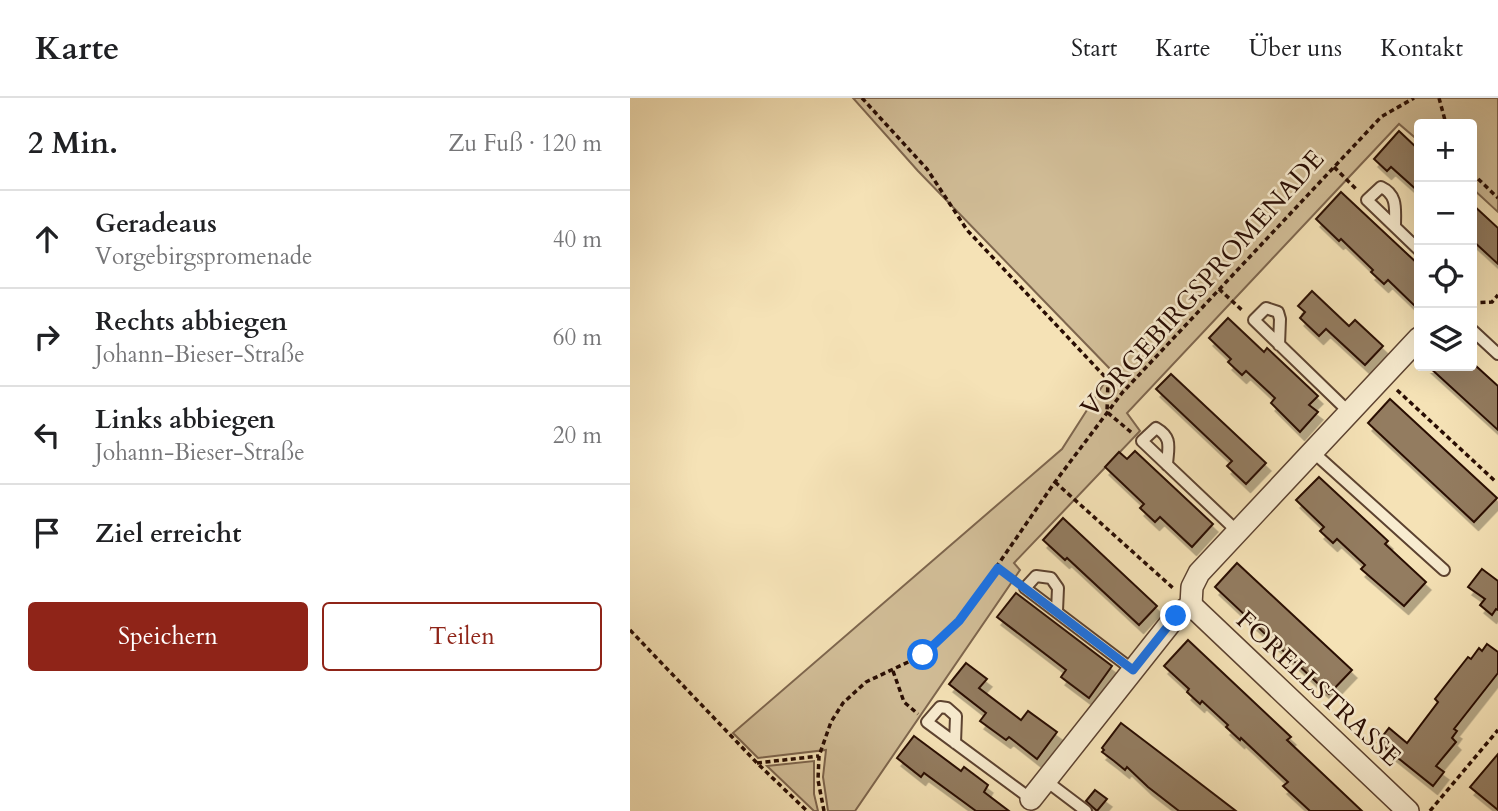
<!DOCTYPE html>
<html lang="de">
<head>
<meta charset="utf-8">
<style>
	body { margin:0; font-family:Cardo,serif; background:#f6f6f6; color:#202124 }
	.controls { position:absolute; right:21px; top:21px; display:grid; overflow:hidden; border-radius:7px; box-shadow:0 7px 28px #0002 }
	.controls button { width:63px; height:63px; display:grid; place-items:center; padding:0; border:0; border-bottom:2px solid #e0e0e0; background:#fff; color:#202124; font:35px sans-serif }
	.stop { position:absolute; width:21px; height:21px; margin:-16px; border:5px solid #1a73e8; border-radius:50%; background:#fff }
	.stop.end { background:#1a73e8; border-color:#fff; box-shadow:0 2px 7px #0008 }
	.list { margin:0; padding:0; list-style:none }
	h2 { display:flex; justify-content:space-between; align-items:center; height:91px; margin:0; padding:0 28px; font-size:30px }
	h2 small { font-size:23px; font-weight:400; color:#757577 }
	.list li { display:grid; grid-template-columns:46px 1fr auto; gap:21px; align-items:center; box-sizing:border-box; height:98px; padding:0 28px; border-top:2px solid #e0e0e0 }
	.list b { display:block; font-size:26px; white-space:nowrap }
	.list p { margin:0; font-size:23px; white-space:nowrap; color:#757577 }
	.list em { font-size:23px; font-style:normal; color:#757577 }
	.actions { display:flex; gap:14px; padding:21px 28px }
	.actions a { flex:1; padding:16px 0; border:2px solid #8f2418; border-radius:7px; text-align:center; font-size:24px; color:#8f2418 }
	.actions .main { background:#8f2418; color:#fff }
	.icon { flex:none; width:38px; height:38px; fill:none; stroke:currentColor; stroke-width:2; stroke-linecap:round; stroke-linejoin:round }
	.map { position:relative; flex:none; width:868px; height:713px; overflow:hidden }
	header { display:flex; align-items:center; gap:42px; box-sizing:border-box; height:98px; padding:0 35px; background:#fff; border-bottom:2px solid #e0e0e0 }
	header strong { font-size:33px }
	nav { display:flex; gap:38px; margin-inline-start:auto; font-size:24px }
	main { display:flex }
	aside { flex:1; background:#fff }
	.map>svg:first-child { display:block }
	.green { fill:#d2be98; stroke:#7e664e; stroke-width:2 }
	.building { fill:#937c60; stroke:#290d03; stroke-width:2; filter:url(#shadow) }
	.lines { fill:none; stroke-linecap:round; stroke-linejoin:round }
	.service-casing { stroke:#5c4230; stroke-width:14 }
	.minor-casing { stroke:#5c4230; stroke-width:24 }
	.path { stroke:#290d03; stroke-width:3.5; stroke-dasharray:5 3.5; stroke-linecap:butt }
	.service { stroke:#f8ecd0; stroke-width:10 }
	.minor { stroke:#f8ecd0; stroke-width:21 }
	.route { stroke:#1a73e8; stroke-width:9 }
	.labels { text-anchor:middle; stroke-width:5; stroke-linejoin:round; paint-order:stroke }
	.street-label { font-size:26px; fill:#290d03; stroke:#f8ecd0 }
</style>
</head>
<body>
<header>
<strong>Karte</strong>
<nav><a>Start</a><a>Karte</a><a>Über uns</a><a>Kontakt</a></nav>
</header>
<main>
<aside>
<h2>2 Min.<small>Zu Fuß · 120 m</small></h2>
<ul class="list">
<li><svg class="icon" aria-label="ahead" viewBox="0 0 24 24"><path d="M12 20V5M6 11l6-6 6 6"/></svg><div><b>Geradeaus</b><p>Vorgebirgspromenade</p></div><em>40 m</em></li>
<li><svg class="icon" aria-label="right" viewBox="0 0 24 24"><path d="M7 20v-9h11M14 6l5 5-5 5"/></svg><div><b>Rechts abbiegen</b><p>Johann-Bieser-Straße</p></div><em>60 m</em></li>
<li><svg class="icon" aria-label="left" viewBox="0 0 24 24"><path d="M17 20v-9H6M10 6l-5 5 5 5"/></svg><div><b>Links abbiegen</b><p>Johann-Bieser-Straße</p></div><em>20 m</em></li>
<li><svg class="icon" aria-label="arrive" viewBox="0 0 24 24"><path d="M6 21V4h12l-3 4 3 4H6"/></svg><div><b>Ziel erreicht</b></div></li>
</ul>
<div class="actions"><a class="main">Speichern</a><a>Teilen</a></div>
</aside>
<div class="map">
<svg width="868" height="713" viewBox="0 0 868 713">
	<defs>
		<filter id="shadow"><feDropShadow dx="4.5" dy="8" stdDeviation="0" flood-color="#0004"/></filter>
	</defs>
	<rect width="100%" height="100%" fill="#f5e2b6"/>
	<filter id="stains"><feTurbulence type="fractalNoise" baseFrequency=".00286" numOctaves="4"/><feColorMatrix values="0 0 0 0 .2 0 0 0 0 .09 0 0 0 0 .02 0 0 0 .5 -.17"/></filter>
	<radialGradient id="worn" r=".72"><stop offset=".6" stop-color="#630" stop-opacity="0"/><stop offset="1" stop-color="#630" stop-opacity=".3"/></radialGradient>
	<g class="green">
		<path d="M223,0h645v114l-26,-24v-64h-53v17l-20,-17 -272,289 13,18 -126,132 6,7 -165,241h-27l-5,-34 3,-27 -68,8 -25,-25 329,-284 50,-78 -194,-200z"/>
		<path d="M184,663v33l4,17h-4l-47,-45z"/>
	</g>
	<g class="building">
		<path d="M769,33l20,19v42l-28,-25 -4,4 -13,-12z"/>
		<path d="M711,94l78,73v45l-31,-30 -4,4 -13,-12 2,-2 -32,-31 -2,2 -23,-22z"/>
		<path d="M842,106l26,24v36l-26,-24z"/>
		<path d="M682,193l37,35 6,-6 28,26 -18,19 -39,-36 -7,7 -19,-18 5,-6 -7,-6z"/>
		<path d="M598,220l36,34 3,-4 51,48 -9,9 9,7 -18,20 -29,-29 4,-5 -29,-27 -4,4 -14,-13 3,-3 -22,-21z"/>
		<path d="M798,268h48l22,20v44z"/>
		<path d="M541,276l95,89 -20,21 -19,-18 5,-5 -76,-72z"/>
		<path d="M760,301l107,99 -23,24 -106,-99z"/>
		<path d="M505,353l78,73 -21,23 -32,-30 -5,5 -15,-14 4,-4 -39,-37 14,-15 8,7z"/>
		<path d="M689,379l69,64 -3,3 41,38 -22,24 -43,-37 4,-4 -28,-26 -4,4 -13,-12 4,-4 -28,-27z"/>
		<path d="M433,420l94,88 -18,19 -72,-67 -2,2 -22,-20z"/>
		<path d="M607,465l115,107 -23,24 -114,-107z"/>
		<path d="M852,471l16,12v29l-2,-1 -4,6 -12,-10 5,-6 -17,-12z"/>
		<path d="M386,495l96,73 -23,32 -28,-21 5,-7 -69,-53z"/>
		<path d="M558,542l103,97 -4,3 75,71h-52l-27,-25 5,-4 -47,-44 -1,2 -14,-13 2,-2 -26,-24 -2,3 -13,-12 2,-3 -25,-23z"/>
		<path d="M857,546l11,8v21l-44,56 3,2 -5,7 4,4 -20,24 8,6 -11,14 -55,-44 11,-14 18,15 31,-41 -3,-3 33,-42 3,2 8,-11 3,3z"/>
		<path d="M336,565l21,16 -8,9 42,32 7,-9 29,21 -20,27 -28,-22 -3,3 -26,-19 6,-8 -37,-29z"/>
		<path d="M491,625l46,35 69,53h-57l-31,-24 -21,-20 -2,3 -11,-9 -12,-9 2,-2 -2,-2z"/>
		<path d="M284,638l47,35 3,-4 24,18 -4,7 25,19h-33l-52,-38 -3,4 -24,-19z"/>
		<path d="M868,656v56l-28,-23z"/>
		<path d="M465,692l12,9 -10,12 -11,-10z"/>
	</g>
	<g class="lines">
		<defs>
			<g id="service">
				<path d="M765,128c0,-17 3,-31 -14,-39l-14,13 52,50"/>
				<path d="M842,232l26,24"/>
				<path d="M649,247l1,-26 -2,-7 -12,-4 -12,12 95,92"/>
				<path d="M683,354l131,118"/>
				<path d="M537,367c1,-18 6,-27 -11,-37l-14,13 96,91"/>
				<path d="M427,513l1,-23 -7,-10 -15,-2 -11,12 108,82"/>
				<path d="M325,645l1,-27 -9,-8 -7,-1 -13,15 104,77"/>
				<path d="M415,682l41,31"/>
			</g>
			<g id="minor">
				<path d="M561,507l217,206"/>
				<path d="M401,701l145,-183 15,-11 1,-18 7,-14 220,-235"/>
			</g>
		</defs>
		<use href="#service" class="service-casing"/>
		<use href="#minor" class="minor-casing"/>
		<g class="path">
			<path d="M232,0l65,71 40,61 141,150 -1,32 25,21"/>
			<path d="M809,0l7,26"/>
			<path d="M704,69l24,24"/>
			<path d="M842,75l26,25"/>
			<path d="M589,191l25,23"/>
			<path d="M842,205l20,-1 6,-7"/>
			<path d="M767,292l98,91"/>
			<path d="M425,384l118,106"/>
			<path d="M368,470l17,12"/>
			<path d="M0,532l127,133 50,48"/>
			<path d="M263,573l11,31 14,12"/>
			<path d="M127,665l62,-7"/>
			<path d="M194,713l-6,-31 1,-24 12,-34 12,-19 23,-21 57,-27 36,-34 96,-139 67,-89 259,-276 33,-19"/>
			<path d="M800,713l68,-81"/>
		</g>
		<use href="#service" class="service"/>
		<use href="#minor" class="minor"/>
	</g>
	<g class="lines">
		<path class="route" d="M293,557l36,-34 39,-53 135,102 43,-54"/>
	</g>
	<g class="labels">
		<g class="street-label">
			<text transform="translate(572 185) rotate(-48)" y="9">VORGEBIRGSPROMENADE</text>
			<text transform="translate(689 590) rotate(43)" y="9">FORELLSTRASSE</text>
		</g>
	</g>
	<rect width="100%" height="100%" filter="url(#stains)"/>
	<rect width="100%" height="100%" fill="url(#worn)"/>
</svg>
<div class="controls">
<button>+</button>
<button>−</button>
<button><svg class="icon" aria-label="locate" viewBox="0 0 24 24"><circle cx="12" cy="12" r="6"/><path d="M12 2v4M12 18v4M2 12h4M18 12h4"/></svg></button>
<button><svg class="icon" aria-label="layers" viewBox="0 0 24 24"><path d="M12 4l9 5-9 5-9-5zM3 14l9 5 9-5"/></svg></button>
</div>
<div class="stop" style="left:293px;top:557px"></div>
<div class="stop end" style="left:546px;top:518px"></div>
</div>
</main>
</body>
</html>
